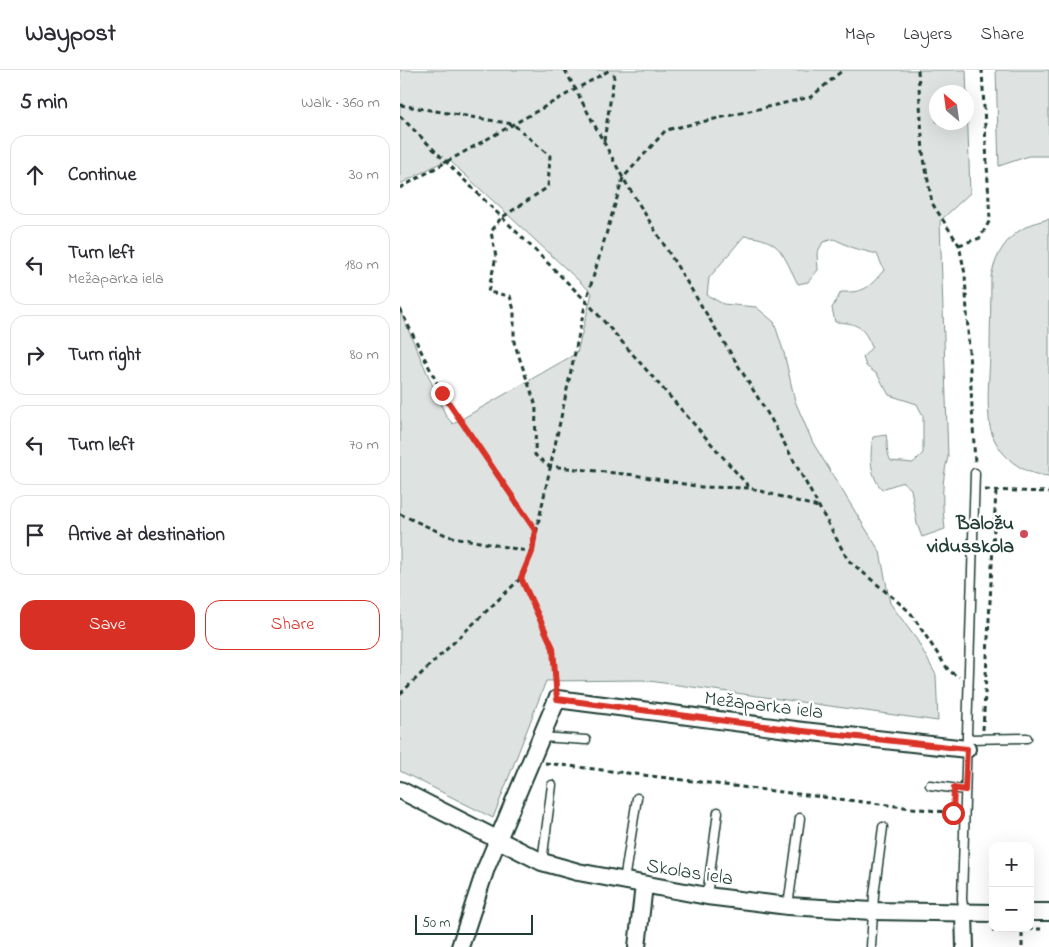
<!DOCTYPE html>
<html lang="en">
<head>
<meta charset="utf-8">
<style>
	body { margin:0; font-family:"Indie Flower",sans-serif; background:#f2f2f3; color:#2b2b33 }
	.controls { position:absolute; right:15px; bottom:15px; display:grid; overflow:hidden; border-radius:10px; box-shadow:0 5px 20px #0002 }
	.controls button { width:45px; height:45px; display:grid; place-items:center; padding:0; border:0; border-bottom:1px solid #e1e1e2; background:#fff; color:#2b2b33; font:25px sans-serif }
	.compass { position:absolute; left:529px; top:15px; width:45px; height:45px; border-radius:50%; background:#fff; box-shadow:0 5px 20px #0002; rotate:331deg }
	.scale { position:absolute; left:15px; bottom:12px; width:118px; box-sizing:border-box; padding-left:5px; border:2px solid #1f3d34; border-top:0; font-size:14px; line-height:18px; white-space:nowrap; color:#1f3d34; -webkit-text-stroke:4px #fff; paint-order:stroke }
	.stop { position:absolute; width:15px; height:15px; margin:-11px; border:4px solid #d93025; border-radius:50%; background:#fff }
	.stop.end { background:#d93025; border-color:#fff; box-shadow:0 1px 5px #0008 }
	.list { margin:0; padding:0; list-style:none }
	h2 { display:flex; justify-content:space-between; align-items:center; height:65px; margin:0; padding:0 20px; font-size:21px }
	h2 small { font-size:16px; font-weight:400; color:#7c7c81 }
	.list li { display:grid; grid-template-columns:32px 1fr auto; gap:15px; align-items:center; box-sizing:border-box; height:80px; margin:0 10px 10px; padding:0 10px; border:1px solid #e1e1e2; border-radius:15px }
	.list b { display:block; font-size:19px; white-space:nowrap }
	.list p { margin:0; font-size:16px; white-space:nowrap; color:#7c7c81 }
	.list em { font-size:16px; font-style:normal; color:#7c7c81 }
	.actions { display:flex; gap:10px; padding:15px 20px }
	.actions a { flex:1; padding:11px 0; border:1px solid #d93025; border-radius:15px; text-align:center; font-size:18px; color:#d93025 }
	.actions .main { background:#d93025; color:#fff }
	.icon { flex:none; width:28px; height:28px; fill:none; stroke:currentColor; stroke-width:2; stroke-linecap:round; stroke-linejoin:round }
	.map { position:relative; flex:none; width:649px; height:877px; overflow:hidden }
	header { display:flex; align-items:center; gap:30px; box-sizing:border-box; height:70px; padding:0 25px; background:#fff; border-bottom:1px solid #e1e1e2 }
	header strong { font-size:24px }
	nav { display:flex; gap:28px; margin-inline-start:auto; font-size:18px }
	main { display:flex }
	aside { flex:1; background:#fff }
	.map>svg:first-child { display:block }
	.green { fill:#dee3e2; stroke:#7e908b; fill-rule:evenodd }
	.lines { fill:none; stroke-linecap:round; stroke-linejoin:round }
	.lane-casing { stroke:#1f3d34; stroke-width:11 }
	.street-casing { stroke:#1f3d34; stroke-width:20 }
	.path { stroke:#1f3d34; stroke-width:3; stroke-dasharray:5 4; stroke-linecap:butt }
	.lane { stroke:#fff; stroke-width:8 }
	.street { stroke:#fff; stroke-width:16 }
	.route { stroke:#d93025; stroke-width:6 }
	.poi-dot { fill:#d1495b; stroke:#fff; stroke-width:2 }
	.labels { text-anchor:middle; stroke-width:5; stroke-linejoin:round; paint-order:stroke }
	.poi-label { font-size:20px; font-weight:bold; fill:#1f3d34; stroke:#fff; text-anchor:end }
	.street-label { font-size:20px; fill:#1f3d34; stroke:#fff }
</style>
</head>
<body>
<header>
<strong>Waypost</strong>
<nav><a>Map</a><a>Layers</a><a>Share</a></nav>
</header>
<main>
<aside>
<h2>5 min<small>Walk · 360 m</small></h2>
<ul class="list">
<li><svg class="icon" aria-label="ahead" viewBox="0 0 24 24"><path d="M12 20V5M6 11l6-6 6 6"/></svg><div><b>Continue</b></div><em>30 m</em></li>
<li><svg class="icon" aria-label="left" viewBox="0 0 24 24"><path d="M17 20v-9H6M10 6l-5 5 5 5"/></svg><div><b>Turn left</b><p>Mežaparka iela</p></div><em>180 m</em></li>
<li><svg class="icon" aria-label="right" viewBox="0 0 24 24"><path d="M7 20v-9h11M14 6l5 5-5 5"/></svg><div><b>Turn right</b></div><em>80 m</em></li>
<li><svg class="icon" aria-label="left" viewBox="0 0 24 24"><path d="M17 20v-9H6M10 6l-5 5 5 5"/></svg><div><b>Turn left</b></div><em>70 m</em></li>
<li><svg class="icon" aria-label="arrive" viewBox="0 0 24 24"><path d="M6 21V4h12l-3 4 3 4H6"/></svg><div><b>Arrive at destination</b></div></li>
</ul>
<div class="actions"><a class="main">Save</a><a>Share</a></div>
</aside>
<div class="map">
<svg width="649" height="877" viewBox="0 0 649 877">
	<rect width="100%" height="100%" fill="#fff"/>
	<filter id="ink" filterUnits="userSpaceOnUse"><feTurbulence type="fractalNoise" baseFrequency=".02" numOctaves="2"/><feDisplacementMap in="SourceGraphic" scale="10" xChannelSelector="R" yChannelSelector="G"/><feConvolveMatrix kernelMatrix="1 2 1 2 8 2 1 2 1" color-interpolation-filters="sRGB"/></filter>
	<g filter="url(#ink)">
		<g class="green">
			<path d="M0,0h566l4,123 -30,28 8,236c-7,25 -6,47 -3,72l-23,8 -5,-13 -6,-35 -8,-7 -21,7c-13,-13 -12,-35 -9,-52l13,-2c2,10 0,17 5,26l22,2 10,-10v-37l-6,-12 -28,-9 -12,-21 -11,-8 -3,-9 9,-10c-9,-21 -15,-24 -37,-25l-3,-14 9,-16c23,1 28,-4 43,-22l-7,-16 -24,-6 -19,-9 -11,3 -6,11 1,17 -10,12 -10,2c-16,-30 -16,-45 -54,-48l-35,42 -2,17 16,9 33,3 18,15 10,31 11,48 18,42 67,109 10,51 27,37 19,35 2,46 -296,-41 -96,1 -53,137 -93,-47v-460l46,105 7,8 124,-71 15,-60 -144,-134 -48,25zM566,22v30h-30v-30z"/>
			<path d="M596,0h53v86h-20l-30,10z"/>
			<path d="M649,149v257c-30,-1 -59,-27 -60,-58 -2,-20 0,-41 1,-61 0,-27 1,-54 1,-80 7,-33 25,-51 58,-58z"/>
		</g>
		<g class="lines">
			<defs>
				<g id="lane">
					<path d="M141,667l45,3"/>
					<path d="M567,669l60,-1"/>
					<path d="M530,715l35,5"/>
					<path d="M142,792l10,-77"/>
					<path d="M224,811l13,-83"/>
					<path d="M307,826l11,-84"/>
					<path d="M388,836l12,-88"/>
					<path d="M564,843l-2,-14 13,-426"/>
					<path d="M471,877l3,-52 9,-68"/>
				</g>
				<g id="street">
					<path d="M0,720l142,72 36,10 129,24 81,10 84,5 121,2"/>
					<path d="M630,842h19"/>
					<path d="M564,844l1,33"/>
					<path d="M60,877l26,-79 71,-169 246,32 164,18"/>
					<path d="M237,877l7,-62"/>
				</g>
			</defs>
			<use href="#lane" class="lane-casing"/>
			<use href="#street" class="street-casing"/>
			<g class="path">
				<path d="M165,0l58,108 148,241 77,141 62,52 39,59 10,6"/>
				<path d="M518,0l5,83 9,50 27,42 6,29 10,190"/>
				<path d="M0,35l113,19 37,32 -2,31 -47,31 -10,14 5,25 -8,35 22,4 4,14v32l22,64 -1,49 14,11 85,9 67,12 49,1"/>
				<path d="M0,46l186,185 164,187 68,19"/>
				<path d="M204,71l11,-71"/>
				<path d="M0,118l210,-118"/>
				<path d="M559,175l21,-7 10,-18 -8,-150"/>
				<path d="M0,239l42,84 93,137"/>
				<path d="M585,420l64,2"/>
				<path d="M0,444l48,22 84,16"/>
				<path d="M121,508l32,70 3,38"/>
				<path d="M0,624l121,-116 11,-26 54,-251 37,-123 43,-48 145,-33 32,-27"/>
				<path d="M583,660l13,-239"/>
				<path d="M145,693l408,50"/>
				<path d="M592,860l49,-1"/>
				<path d="M622,877v-17"/>
			</g>
			<use href="#lane" class="lane"/>
			<use href="#street" class="street"/>
		</g>
	</g>
	<g class="lines" filter="url(#ink)">
		<path class="route" d="M42,323l93,137 -3,22 -11,26 32,70 4,51 246,32 164,18 -2,41 -11,-2 -1,25"/>
	</g>
	<circle class="poi-dot" cx="624" cy="464" r="5"/>
	<g class="labels">
		<g class="poi-label">
			<text x="614" y="459">Baložu<tspan x="614" dy="23">vidusskola</tspan></text>
		</g>
		<g class="street-label">
			<text transform="translate(364 634) rotate(7)" y="7">Mežaparka iela</text>
			<text transform="translate(290 801) rotate(9)" y="7">Skolas iela</text>
		</g>
	</g>
</svg>
<div class="controls">
<button>+</button>
<button>−</button>
</div>
<svg class="compass" viewBox="-18 -18 36 36"><path d="M0-13l5 13h-10z" fill="#e53935"/><path d="M0 13l5-13h-10z" fill="#7c7c81"/></svg>
<div class="scale">50 m</div>
<div class="stop" style="left:553px;top:743px"></div>
<div class="stop end" style="left:42px;top:323px"></div>
</div>
</main>
</body>
</html>
